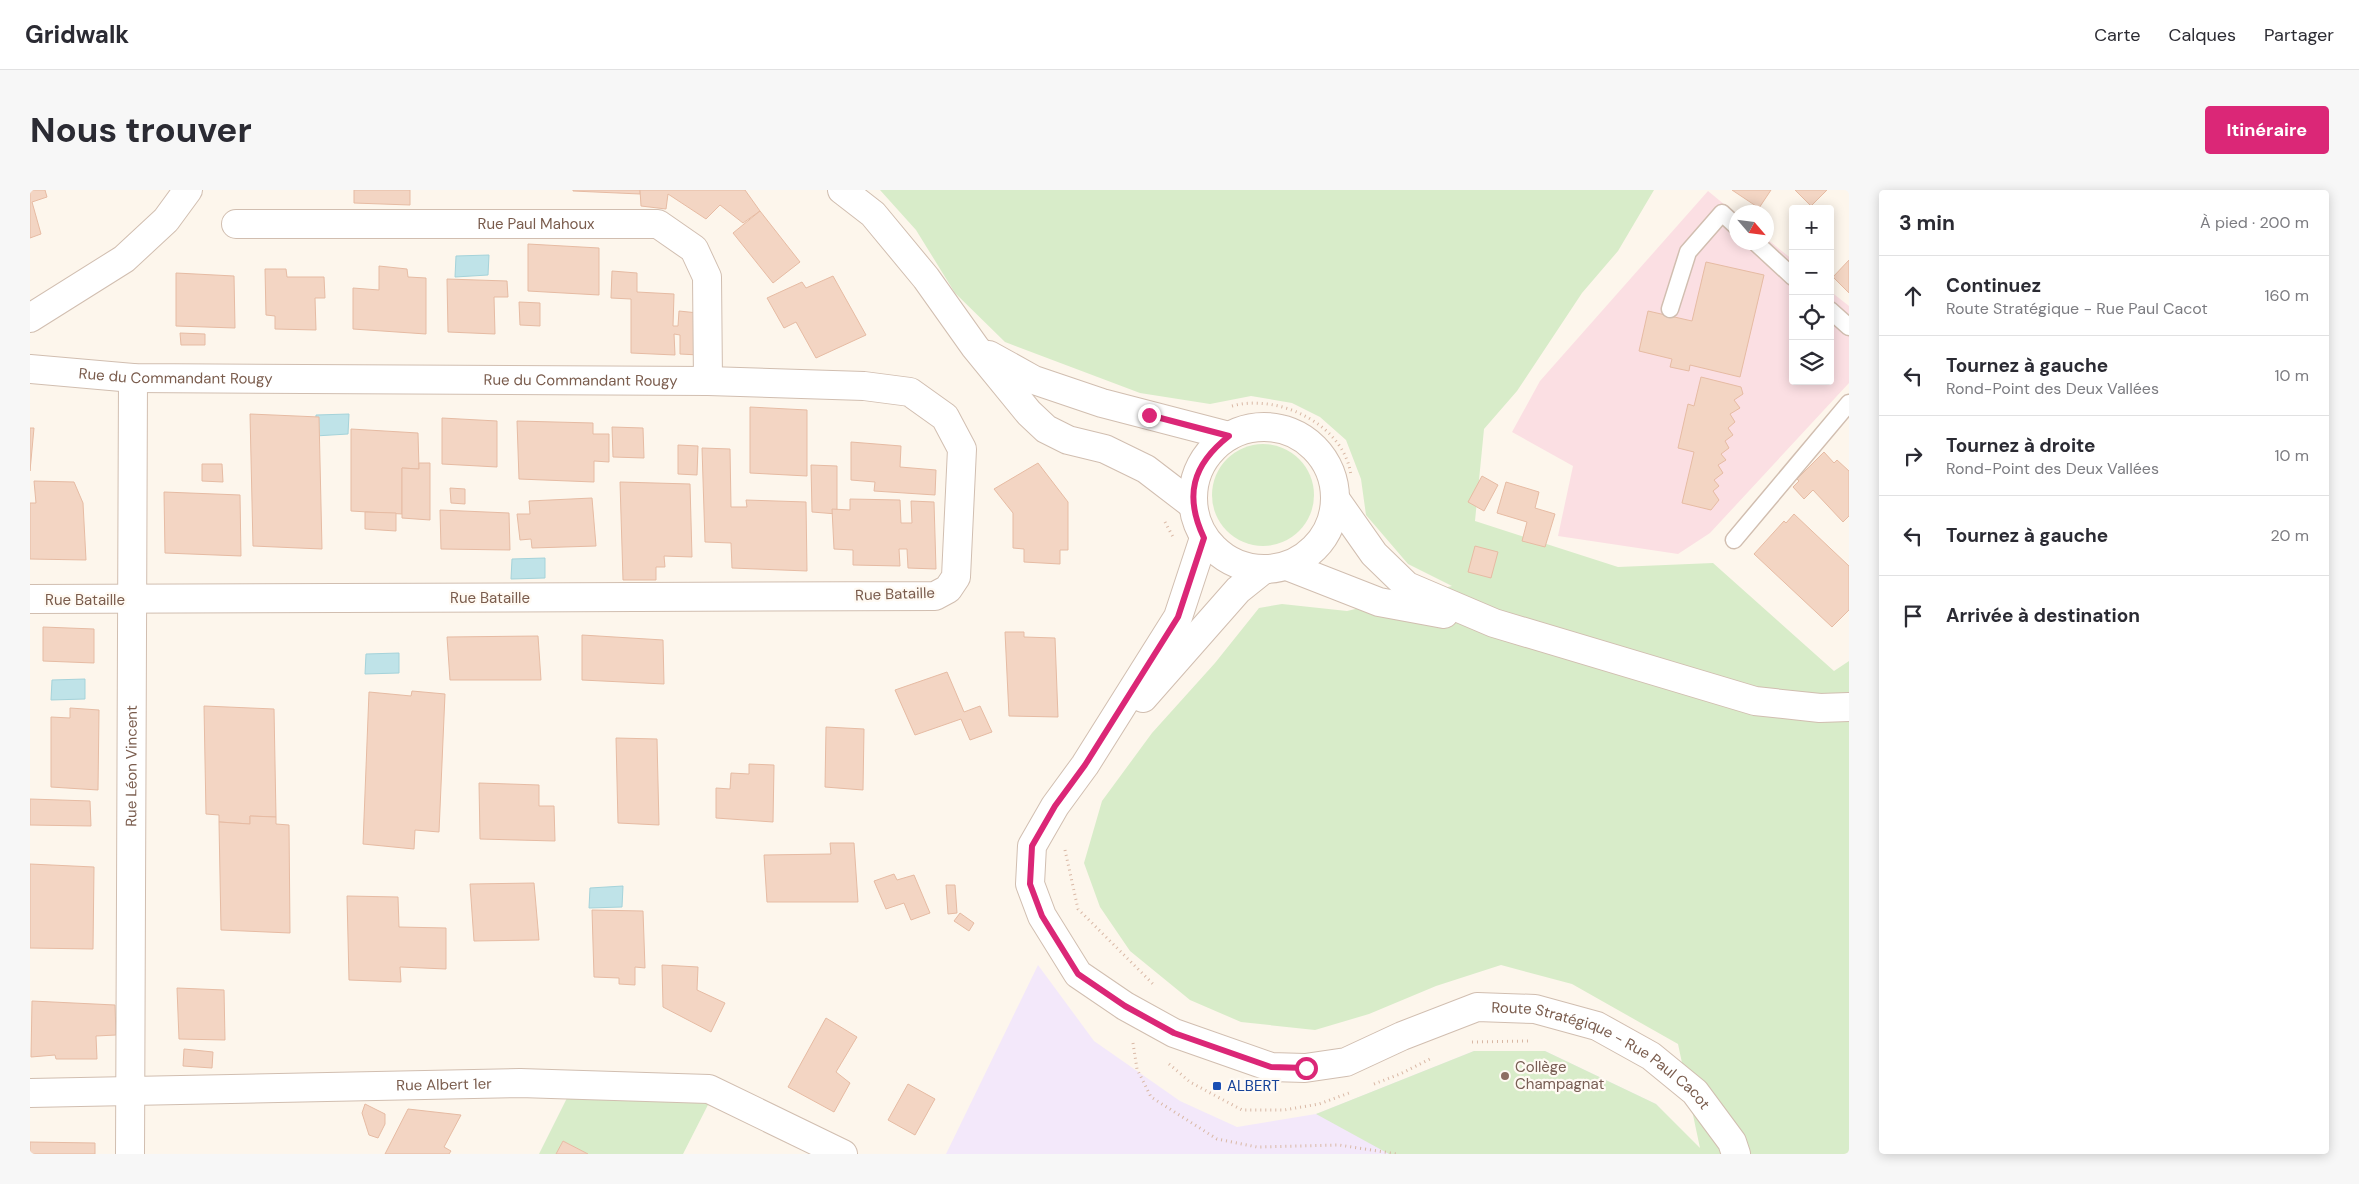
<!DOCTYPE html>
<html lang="fr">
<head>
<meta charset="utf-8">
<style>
	body { margin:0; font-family:"DM Sans",sans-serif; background:#f7f7f7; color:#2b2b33 }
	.controls { position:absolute; right:15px; top:15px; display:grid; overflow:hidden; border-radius:5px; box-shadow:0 2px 12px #0003 }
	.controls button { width:45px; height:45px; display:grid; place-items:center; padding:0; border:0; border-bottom:1px solid #e1e1e2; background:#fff; color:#2b2b33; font:25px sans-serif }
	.compass { position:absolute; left:1699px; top:15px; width:45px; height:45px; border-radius:50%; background:#fff; box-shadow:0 2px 12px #0003; rotate:118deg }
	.stop { position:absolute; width:15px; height:15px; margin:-11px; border:4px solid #db2777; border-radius:50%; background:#fff }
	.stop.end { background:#db2777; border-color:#fff; box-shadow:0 1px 5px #0008 }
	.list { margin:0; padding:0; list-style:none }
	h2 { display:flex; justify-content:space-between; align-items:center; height:65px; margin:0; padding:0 20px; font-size:21px }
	h2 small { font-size:16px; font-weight:400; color:#7c7c81 }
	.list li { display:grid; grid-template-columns:32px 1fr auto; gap:15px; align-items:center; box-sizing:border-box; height:80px; padding:0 20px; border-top:1px solid #e1e1e2 }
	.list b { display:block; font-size:19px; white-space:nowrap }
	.list p { margin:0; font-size:16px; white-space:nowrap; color:#7c7c81 }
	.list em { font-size:16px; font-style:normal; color:#7c7c81 }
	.icon { flex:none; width:28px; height:28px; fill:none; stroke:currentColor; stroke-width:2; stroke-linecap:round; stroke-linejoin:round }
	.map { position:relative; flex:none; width:1819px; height:964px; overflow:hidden; border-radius:5px }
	header { display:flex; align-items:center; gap:30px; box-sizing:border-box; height:70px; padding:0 25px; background:#fff; border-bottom:1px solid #e1e1e2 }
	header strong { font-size:24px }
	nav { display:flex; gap:28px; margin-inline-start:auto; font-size:18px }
	.intro { display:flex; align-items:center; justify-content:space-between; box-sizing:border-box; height:120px; padding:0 30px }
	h1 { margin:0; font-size:35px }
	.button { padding:12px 22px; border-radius:5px; background:#db2777; color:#fff; font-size:18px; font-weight:700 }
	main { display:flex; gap:30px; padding:0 30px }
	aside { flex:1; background:#fff; border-radius:5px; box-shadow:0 2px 12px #0003 }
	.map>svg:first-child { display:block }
	.education { fill:#f3e8fa }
	.medical { fill:#fbdfe3 }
	.green { fill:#d8ecc9 }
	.water { fill:#bfe3e8; stroke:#a5d3da }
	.building { fill:#f3d5c3; stroke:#e6bba3 }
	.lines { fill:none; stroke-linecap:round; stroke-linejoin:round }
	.service-casing { stroke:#d1beb0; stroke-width:19 }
	.minor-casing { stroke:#d1beb0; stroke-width:30 }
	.tertiary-casing { stroke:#d1beb0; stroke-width:30 }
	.path { stroke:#d9b8a5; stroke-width:3; stroke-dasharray:1 4; stroke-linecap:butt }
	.service { stroke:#fff; stroke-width:16 }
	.minor { stroke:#fff; stroke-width:28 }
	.tertiary { stroke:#fff; stroke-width:28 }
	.route { stroke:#db2777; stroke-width:6 }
	.education-dot { fill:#8d6e63; stroke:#fffaf3; stroke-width:2 }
	.transit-dot { fill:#1a4fb4; stroke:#fffaf3; stroke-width:2 }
	.labels { text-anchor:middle; stroke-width:4.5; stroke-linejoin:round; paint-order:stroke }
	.street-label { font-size:15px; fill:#7a5c4d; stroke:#fffaf3 }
	.education-label { font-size:15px; fill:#785e54; stroke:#fffaf3; text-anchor:start }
	.transit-label { font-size:15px; fill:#164399; stroke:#fffaf3; text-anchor:start }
</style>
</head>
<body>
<header>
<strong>Gridwalk</strong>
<nav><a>Carte</a><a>Calques</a><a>Partager</a></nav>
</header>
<div class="intro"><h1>Nous trouver</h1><a class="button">Itinéraire</a></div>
<main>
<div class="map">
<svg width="1819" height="964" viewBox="0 0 1819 964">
	<rect width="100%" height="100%" fill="#fdf6ec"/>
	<path class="education" d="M1008,775l56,76 86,60 57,26 79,-13 158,-63h71l111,53 45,50h-755z"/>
	<path class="medical" d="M1678,1l28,23v28h30l1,-3 26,21v121h37v-90l19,15v77l-139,150 -32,21 -120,-18 15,-70 -61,-34 28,-51z"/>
	<g class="green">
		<path d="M850,0h774l-36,61 -36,42 -65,98 -33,38 -9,92 143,46 95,-4 121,108 15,-10v493h-460l-73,-40 158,-63h71l111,53 44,44 -22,-104 -106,-60 -71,-19 -65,21 -67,28 -54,16 -74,-8 -51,-22 -60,-49 -30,-44 -16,-44 18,-62 50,-68 63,-70 44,-55 23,-4 65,7 105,-25 -44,-22 -42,-49 -5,-36 -15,-39 -26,-23 -28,-14 -41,-7 -41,8 -70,-11 -135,-51 -50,-49 -39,-63z"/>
		<circle cx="1233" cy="305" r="51"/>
		<path d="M544,894l141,7 -32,63h-95l-25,-13 -7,13h-17z"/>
	</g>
	<g class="water">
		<path d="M459,65l-1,20 -33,2 1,-21z"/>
		<path d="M319,224l-1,20 -33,2 1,-21z"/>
		<path d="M515,368v20l-34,1 1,-20z"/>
		<path d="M369,463v20l-34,1 1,-20z"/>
		<path d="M55,489v20l-34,1 1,-20z"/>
		<path d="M593,696l-1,21 -33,1 1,-20z"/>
	</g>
	<g class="building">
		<path d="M0,0h15l2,7 -15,5 9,32 -11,4z"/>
		<path d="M324,0h56v15l-56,-2z"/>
		<path d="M543,0h67v4l-67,-3z"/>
		<path d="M610,0h105l15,21 -17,12 -23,-18 -14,14 -38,-25 -2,15 -25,-3z"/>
		<path d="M1702,0h39l-12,18z"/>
		<path d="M1765,0h32l-16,16z"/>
		<path d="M730,21l40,51 -27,21 -40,-50z"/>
		<path d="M498,54l71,4v47l-71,-4z"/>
		<path d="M1819,70v33l-16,-16z"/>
		<path d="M1676,72l58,13 -24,102 -50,-12 -1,6 -19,-4 2,-8 -33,-8 9,-40 44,10z"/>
		<path d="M349,76l28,3 1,8 18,1v56l-73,-5v-41l26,2z"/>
		<path d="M235,79h21l1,8h37l1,21h-10l1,32 -41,-1v-13l-9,-1z"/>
		<path d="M582,81l25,2v19l37,2 -1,32h5l1,-15 19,2 1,42 -19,-1v-19l-6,-1 1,21 -44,-2v-54l-20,-1z"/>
		<path d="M146,83l58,3 1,52 -59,-2z"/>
		<path d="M803,86l33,59 -50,23 -20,-36 -12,6 -17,-30 35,-16 4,6z"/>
		<path d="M417,89l60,2 1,16h-14l1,37 -47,-2z"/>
		<path d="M489,112l21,1v23l-20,-1z"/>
		<path d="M150,143l25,1v11h-24z"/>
		<path d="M1671,187l40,10 2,7 -9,6 6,8 -10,6 5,8 -7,6 5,7 -8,6 4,7 -8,6 5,6 -8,5 5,8 -9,7 5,6 -6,5 6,9 -8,10 -29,-7 12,-51 -16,-4 10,-44 6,2z"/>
		<path d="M720,217l57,3v66l-57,-3z"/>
		<path d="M220,224l69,3 3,132 -69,-3z"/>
		<path d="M412,228l55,3v46l-55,-3z"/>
		<path d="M487,231l76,2v11h16v28l-15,-1v21l-75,-3z"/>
		<path d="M582,237l31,1 1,30 -31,-1z"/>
		<path d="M0,238h4l-4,43z"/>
		<path d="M321,239l67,4 1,36 -17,-1v46l-51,-3z"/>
		<path d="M821,252l50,4 -1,21 36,3 -1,25 -61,-4 1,-9 -24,-2z"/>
		<path d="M648,255l20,1 -1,29 -19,-1z"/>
		<path d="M672,258l28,1 1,58h16l-1,-7 60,2 1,69 -75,-3 -1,-25 -26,-1z"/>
		<path d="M1794,262l10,11 3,-3 12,11v45l-6,6 -30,-32 -9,9 -11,-12 6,-6 -2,-2z"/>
		<path d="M389,273h11v57l-28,-2v-50l17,1z"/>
		<path d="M1008,273l30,39v48h-8v14l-36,-2v-13l-11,-1v-35l-19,-24z"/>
		<path d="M172,274h20l1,18 -21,-1z"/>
		<path d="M781,275l26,1v48l-25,-2z"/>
		<path d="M1452,286l16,9 -14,26 -16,-9z"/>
		<path d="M4,291l40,1 9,21 3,57 -56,-1v-56h6z"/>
		<path d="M590,292l70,2 2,73 -28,-1 1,11h-9v13h-33z"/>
		<path d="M1476,292l33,10 -4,16 20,6 -10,33 -23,-6 5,-19 -30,-9z"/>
		<path d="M420,298l15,1v15l-14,-1z"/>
		<path d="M134,302l76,3 1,61 -76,-3z"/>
		<path d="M562,308l4,48 -64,2 -1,-9 -11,1 -3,-26h13l-1,-13z"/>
		<path d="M820,309l50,1 1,23h11l-1,-22 23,1 2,67 -28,-1 -1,-19h-8l1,17 -47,-1v-15l-19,-1 -2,-40 18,1z"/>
		<path d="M410,320l69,3 1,37 -69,-1z"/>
		<path d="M335,322l31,1v18l-31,-2z"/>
		<path d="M1764,324l55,52v44l-17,17 -78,-73 30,-33 2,2z"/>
		<path d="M1445,356l23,6 -7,26 -23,-6z"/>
		<path d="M13,437l51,2v34l-51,-2z"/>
		<path d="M975,442h19v5l31,1 3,79 -49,-1z"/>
		<path d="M552,445l81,5 1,44 -82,-4z"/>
		<path d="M508,446l3,44h-91l-3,-43z"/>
		<path d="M917,482l17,40 16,-6 12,26 -22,8 -9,-21 -46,16 -20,-45z"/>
		<path d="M382,501l33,3 -6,138 -24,-2 -1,19 -51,-5 6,-152 42,4z"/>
		<path d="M174,516l70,3 2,108 -26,-1v8l-31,-2v-7l-13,-1z"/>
		<path d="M40,518l29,2 -1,80 -47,-3v-70l19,1z"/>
		<path d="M796,537l38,2 -1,61 -38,-3z"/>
		<path d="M586,548l41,1 2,86 -41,-2z"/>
		<path d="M719,574l25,1 -1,57 -57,-4v-30l14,1 1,-16 18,1z"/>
		<path d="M449,593l60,2v21h15l1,35 -75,-2z"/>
		<path d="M0,609l60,2 1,25 -61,-1z"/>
		<path d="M220,626l26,1v7l13,1 1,108 -69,-3 -2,-108 31,2z"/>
		<path d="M800,653h24l4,59h-91l-3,-47 67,-1z"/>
		<path d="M0,674l64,3 -1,82 -63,-1z"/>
		<path d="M864,684l3,6 17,-5 16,38 -19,7 -7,-17 -18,6 -12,-28z"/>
		<path d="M504,693l5,57 -65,1 -4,-57z"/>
		<path d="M916,695h9l2,28 -9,1z"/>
		<path d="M317,706l51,1 1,30 47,1v41l-46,-2 1,15 -52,-2z"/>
		<path d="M562,720l51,1 2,57 -10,-1v18l-16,-1v-6l-25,-1z"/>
		<path d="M930,723l14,10 -5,8 -15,-10z"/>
		<path d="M632,775l36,2 -1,23 28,13 -14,29 -48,-25z"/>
		<path d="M147,798l47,2 1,50 -46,-1z"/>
		<path d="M2,811l83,4 1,30 -20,1 1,23h-41l-1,-4 -24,2z"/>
		<path d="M796,828l31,19 -21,35 14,11 -16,29 -46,-25z"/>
		<path d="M154,859l29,3 -1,16 -29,-2z"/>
		<path d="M878,894l27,15 -20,36 -27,-15z"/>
		<path d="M335,914l20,10v10l-7,14 -9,-3 -7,-22z"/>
		<path d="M378,919l53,6 -17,32 7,4 -2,3h-64z"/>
		<path d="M533,951l25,13h-32z"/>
		<path d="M0,952l65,1v11h-65z"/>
	</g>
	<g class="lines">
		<defs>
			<g id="service">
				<path d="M1725,52l38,35"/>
				<path d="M1640,119l18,-57 34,-39 14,13"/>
				<path d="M1800,120l19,17"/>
				<path d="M1704,350l115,-137"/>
			</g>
			<g id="minor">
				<path id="s1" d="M206,34h422l36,25 13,28 1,104"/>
				<path id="s2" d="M0,179l103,9 575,3 156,5 46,6 35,25 17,32 -6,128 -8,12 -13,7 -905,3"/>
				<path id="s3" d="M0,903l490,-10 189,6 134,65"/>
				<path id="s4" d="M100,964l3,-776"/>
			</g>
			<g id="tertiary">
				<path d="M812,0l31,24 53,64 49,69 54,66 17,16 22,11 37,9 41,20 47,36"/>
				<path d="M0,128l94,-59 42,-39 22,-30"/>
				<path d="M959,165l45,25 68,23 127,33"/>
				<circle cx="1234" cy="308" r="71"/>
				<path d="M1306,310l38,54 33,32 87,37 261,78 65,7 29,-1"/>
				<path id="s5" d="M1174,348l-26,79 -93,148 -30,41 -23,40 -2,38 12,32 36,58 47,32 49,27 97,34 34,1 41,-6 56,-26 75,-29 58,2 62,17 54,30 44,36 37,50 4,12"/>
				<path d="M1257,376l92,36 65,12"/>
				<path d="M1113,508l95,-108 25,-20"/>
			</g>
		</defs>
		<use href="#service" class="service-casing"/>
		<use href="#minor" class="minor-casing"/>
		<use href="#tertiary" class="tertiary-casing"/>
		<g class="path">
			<path d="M1202,216c47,-13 113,19 119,70"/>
			<path d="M1135,332l8,15"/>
			<path d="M1035,660l13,59 77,77"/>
			<path d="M1442,852l56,-1"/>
			<path d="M1103,853l4,26 14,28 66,42 40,8 82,-2 58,9"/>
			<path d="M1139,874l21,18 52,28h42l35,-6 30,-11"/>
			<path d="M1344,894l26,-10 30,-15"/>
		</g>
		<use href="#service" class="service"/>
		<use href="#minor" class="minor"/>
		<use href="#tertiary" class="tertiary"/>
	</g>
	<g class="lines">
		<path class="route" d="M1119,225l80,21c-37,29 -45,60 -25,102l-26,79 -93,148 -30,41 -23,40 -2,38 12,32 36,58 47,32 49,27 97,34 35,1"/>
	</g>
	<circle class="education-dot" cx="1475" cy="886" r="5"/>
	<rect class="transit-dot" x="1182" y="891" width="10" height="10" rx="2.5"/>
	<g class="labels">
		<g class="street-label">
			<text dy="5" stroke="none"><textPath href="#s1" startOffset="300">Rue Paul Mahoux</textPath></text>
			<text dy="5" stroke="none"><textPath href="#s2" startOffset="146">Rue du Commandant Rougy</textPath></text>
			<text dy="5" stroke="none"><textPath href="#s2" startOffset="551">Rue du Commandant Rougy</textPath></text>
			<text transform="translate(865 404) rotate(-2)" y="5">Rue Bataille</text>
			<text x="460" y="413">Rue Bataille</text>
			<text x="55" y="415">Rue Bataille</text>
			<text dy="5" stroke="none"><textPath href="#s4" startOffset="388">Rue Léon Vincent</textPath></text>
			<text dy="5" stroke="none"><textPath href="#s5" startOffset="1066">Route Stratégique - Rue Paul Cacot</textPath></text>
			<text dy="5" stroke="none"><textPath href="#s3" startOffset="414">Rue Albert 1er</textPath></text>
		</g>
		<g class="education-label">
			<text x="1485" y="882">Collège<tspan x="1485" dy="17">Champagnat</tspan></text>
		</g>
		<g class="transit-label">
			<text x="1197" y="901">ALBERT</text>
		</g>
	</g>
</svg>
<div class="controls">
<button>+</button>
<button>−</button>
<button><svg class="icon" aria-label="locate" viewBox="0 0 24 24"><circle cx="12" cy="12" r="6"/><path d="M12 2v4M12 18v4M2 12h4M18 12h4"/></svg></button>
<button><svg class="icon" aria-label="layers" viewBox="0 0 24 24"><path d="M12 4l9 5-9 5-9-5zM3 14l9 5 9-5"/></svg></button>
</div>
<svg class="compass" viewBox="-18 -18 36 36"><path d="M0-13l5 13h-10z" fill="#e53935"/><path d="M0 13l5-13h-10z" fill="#7c7c81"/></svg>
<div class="stop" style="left:1276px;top:878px"></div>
<div class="stop end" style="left:1119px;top:225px"></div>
</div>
<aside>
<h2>3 min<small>À pied · 200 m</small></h2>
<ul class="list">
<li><svg class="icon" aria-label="ahead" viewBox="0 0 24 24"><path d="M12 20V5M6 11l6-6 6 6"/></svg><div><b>Continuez</b><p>Route Stratégique - Rue Paul Cacot</p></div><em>160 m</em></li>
<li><svg class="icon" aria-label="left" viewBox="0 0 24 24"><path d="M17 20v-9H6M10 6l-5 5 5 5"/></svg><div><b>Tournez à gauche</b><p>Rond-Point des Deux Vallées</p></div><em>10 m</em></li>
<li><svg class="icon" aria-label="right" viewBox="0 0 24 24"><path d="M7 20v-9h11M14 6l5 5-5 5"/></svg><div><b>Tournez à droite</b><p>Rond-Point des Deux Vallées</p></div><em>10 m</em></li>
<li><svg class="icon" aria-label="left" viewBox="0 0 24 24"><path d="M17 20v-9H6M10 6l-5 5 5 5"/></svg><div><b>Tournez à gauche</b></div><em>20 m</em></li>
<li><svg class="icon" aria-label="arrive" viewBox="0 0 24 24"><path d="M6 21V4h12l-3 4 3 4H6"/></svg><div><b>Arrivée à destination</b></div></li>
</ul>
</aside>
</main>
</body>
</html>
